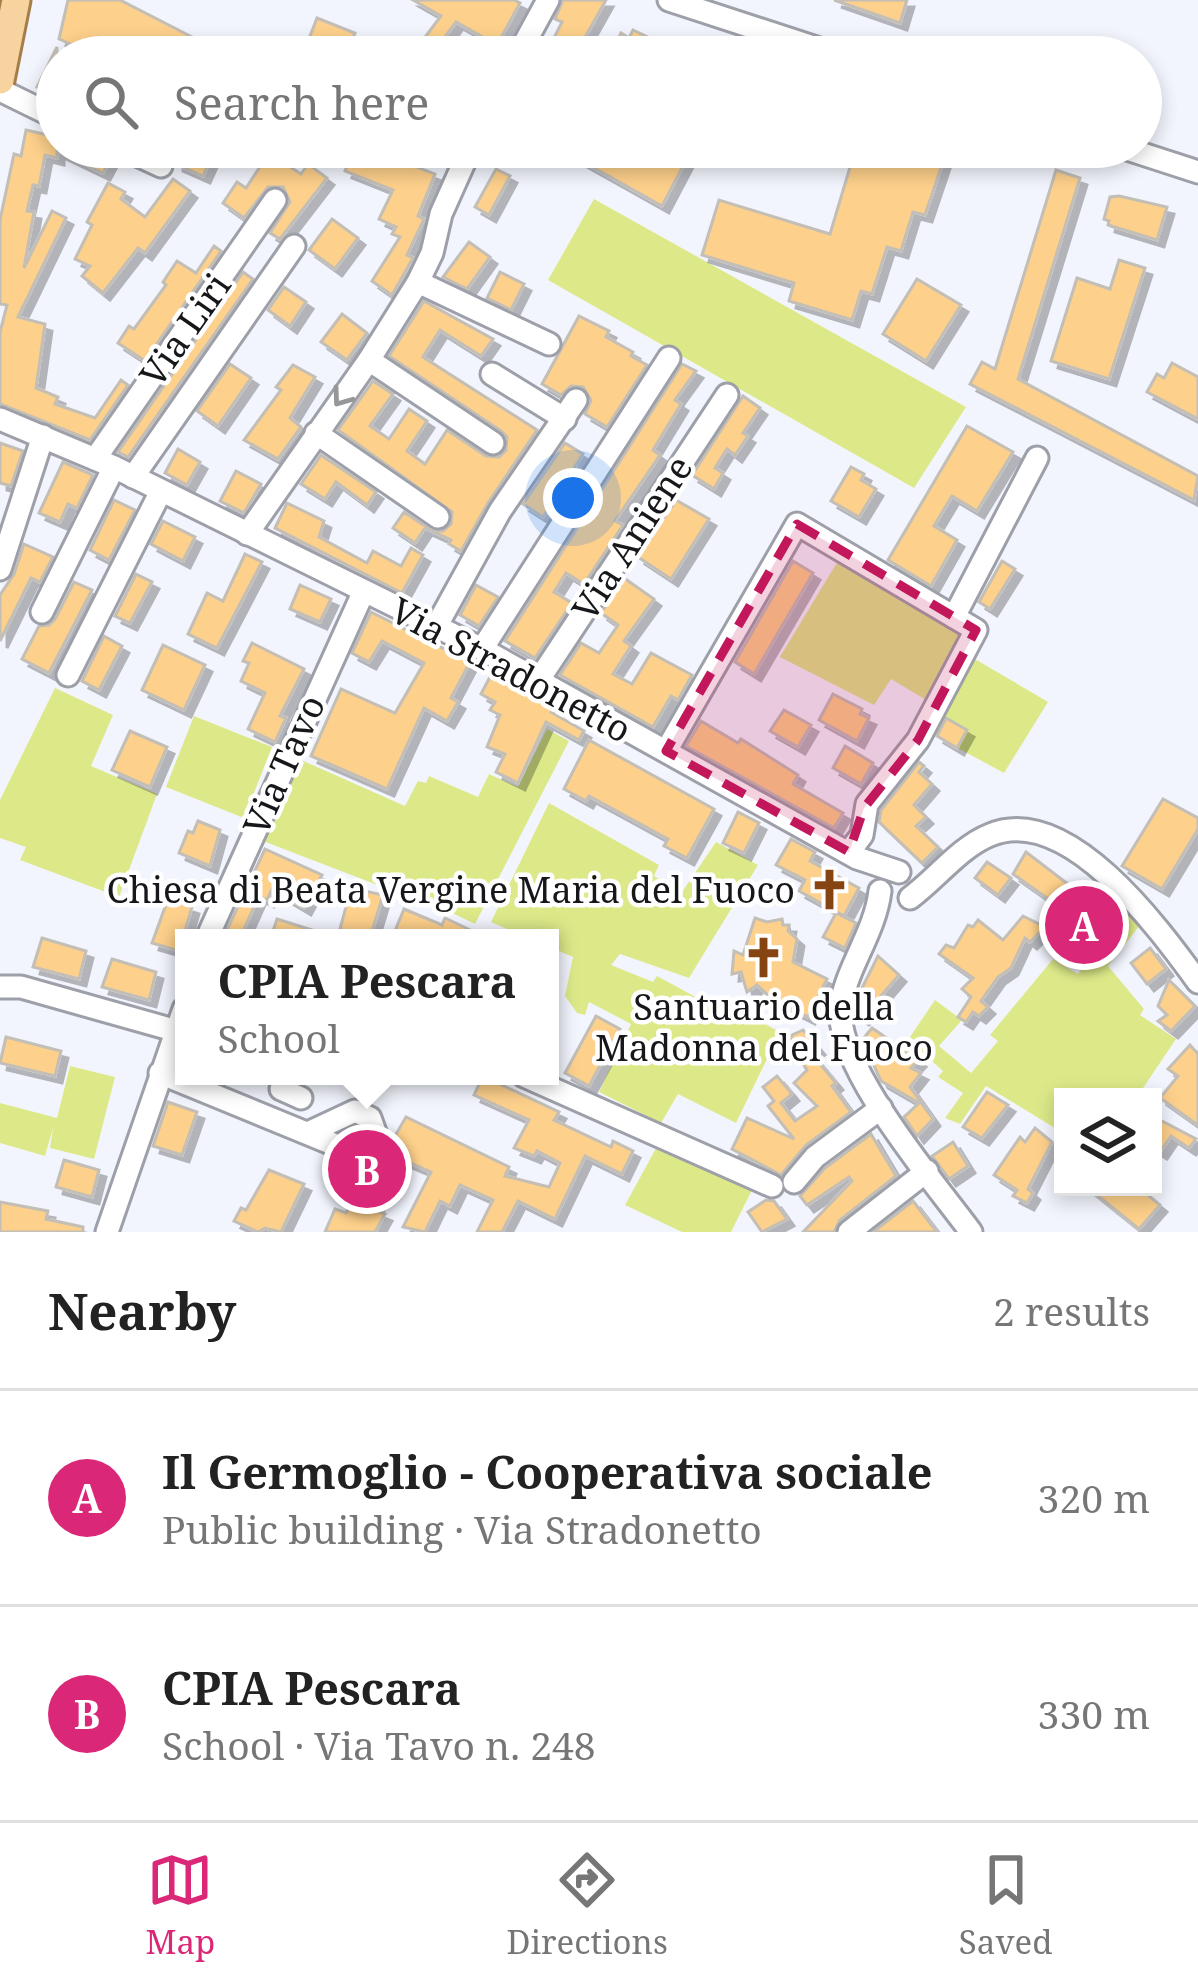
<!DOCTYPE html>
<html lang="en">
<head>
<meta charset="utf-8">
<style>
	body { margin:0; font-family:"Noto Serif",serif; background:#f6f6f6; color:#222 }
	.controls { position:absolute; right:36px; bottom:36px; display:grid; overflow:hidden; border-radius:0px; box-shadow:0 6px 18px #0003 }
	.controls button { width:108px; height:108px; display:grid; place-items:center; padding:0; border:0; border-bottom:3px solid #e0e0e0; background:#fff; color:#222; font:60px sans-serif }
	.you { position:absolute; left:573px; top:498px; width:42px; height:42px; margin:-30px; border:9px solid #fff; border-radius:50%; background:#1a73e8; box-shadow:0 0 0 18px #1a73e833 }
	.badge { display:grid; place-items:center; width:78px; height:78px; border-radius:50%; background:#db2777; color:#fff; font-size:39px; font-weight:700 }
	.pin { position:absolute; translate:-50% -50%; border:6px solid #fff; box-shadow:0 3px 12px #0006 }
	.popup { position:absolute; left:175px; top:929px; width:384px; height:156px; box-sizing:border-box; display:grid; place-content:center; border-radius:0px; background:#fff; filter:drop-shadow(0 3px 9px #0005); font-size:39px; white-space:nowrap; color:#767676 }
	.popup b { font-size:45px; color:#222 }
	.popup::after { content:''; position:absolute; left:50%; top:100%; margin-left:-24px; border:24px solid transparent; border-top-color:#fff }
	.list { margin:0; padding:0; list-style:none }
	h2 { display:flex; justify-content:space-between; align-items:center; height:156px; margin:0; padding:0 48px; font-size:51px }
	h2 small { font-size:39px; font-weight:400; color:#767676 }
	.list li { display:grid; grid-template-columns:78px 1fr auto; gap:36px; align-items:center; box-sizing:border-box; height:216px; padding:0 48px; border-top:3px solid #e0e0e0 }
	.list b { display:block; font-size:45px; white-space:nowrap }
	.list p { margin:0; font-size:39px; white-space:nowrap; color:#767676 }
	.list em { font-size:39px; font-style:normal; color:#767676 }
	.icon { flex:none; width:66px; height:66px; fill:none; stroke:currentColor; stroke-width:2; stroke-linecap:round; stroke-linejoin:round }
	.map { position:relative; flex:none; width:1198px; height:1232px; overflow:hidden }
	.search { position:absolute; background:#fff; box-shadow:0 6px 18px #0003; left:36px; right:36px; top:36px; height:132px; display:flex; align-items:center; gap:30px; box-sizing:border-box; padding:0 42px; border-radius:66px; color:#767676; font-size:45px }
	.sheet { height:588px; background:#fff }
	nav { display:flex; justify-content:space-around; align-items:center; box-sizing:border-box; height:168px; border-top:3px solid #e0e0e0; background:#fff; font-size:33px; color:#767676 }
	nav a { display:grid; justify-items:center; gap:6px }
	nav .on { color:#db2777 }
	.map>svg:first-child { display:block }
	.green { fill:#dde989 }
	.building { fill:#fdd08b; stroke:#c3beb6; stroke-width:3; filter:url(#shadow) }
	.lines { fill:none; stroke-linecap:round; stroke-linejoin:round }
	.minor-casing { stroke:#9ea0a9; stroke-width:27 }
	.major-casing { stroke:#a47e48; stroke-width:33 }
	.minor { stroke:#fff; stroke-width:21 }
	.major { stroke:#f7d3a0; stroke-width:27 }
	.oneway { stroke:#969798 }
	.marked { fill:#c2185b; fill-opacity:0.2; stroke:#c2185b; stroke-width:9; stroke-dasharray:24 15; stroke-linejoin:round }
	.labels { text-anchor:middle; stroke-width:9; stroke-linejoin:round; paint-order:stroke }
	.street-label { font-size:36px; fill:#16171a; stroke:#fff }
	.poi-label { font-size:36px; fill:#16171a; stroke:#fff; text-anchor:end }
</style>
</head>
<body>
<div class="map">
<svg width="1198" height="1232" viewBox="0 0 1198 1232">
	<defs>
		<filter id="shadow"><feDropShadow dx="7" dy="7" stdDeviation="0" flood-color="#0004"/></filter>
	</defs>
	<rect width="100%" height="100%" fill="#f3f5fe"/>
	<g class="green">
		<path d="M594,199l372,208 -52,81 -366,-208z"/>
		<path d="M841,556l127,76 -40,69 -37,-22 -17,26 -94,-48z"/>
		<path d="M975,659l73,43 -44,71 -74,-40z"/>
		<path d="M55,688l58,27 -22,51 66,28 -38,103 -99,-37 6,-13 -26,-9v-38z"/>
		<path d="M194,716l78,31 -28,71 -78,-31z"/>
		<path d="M547,729l22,12 -94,183 -54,-26 -2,3 -156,-60 36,-82 106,47 13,-25 8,2 3,-7 49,21 11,-23 29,13z"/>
		<path d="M549,803l110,62 -5,11 28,16 34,-50 42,23 -69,113 -69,-24 -9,11 42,17 4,-6 55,30 6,-7 62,33 -44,91 -58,-29 -17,29 -62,-31 32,-68 -42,-22 -4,13 -8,-2 -12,-17 8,-39 -23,-10v-9h-22l-37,-16z"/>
		<path d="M1122,902l18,23 -32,41 36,43 -4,6 36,24 -39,58h-74v36l-77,-47 -26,38 -15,-6 18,-25 -25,-16 5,-6 -35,-31 27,-40 27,20 -23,26 32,27 27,-32 -8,-6 63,-76 25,15 7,-10 -7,-5z"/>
		<path d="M70,1066l45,11 -21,82 -44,-11 3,-20 -8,28 -45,-13v-40l57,15z"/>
		<path d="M660,1141l95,43 -24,48h-49l-57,-27z"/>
	</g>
	<g class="building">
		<path d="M68,0h52l111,57h-131l-41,-18z"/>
		<path d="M413,0h101l6,3 -23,42 -41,-23 -15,20 23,15h-54l31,-41z"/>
		<path d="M563,0h43l-32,57 -28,-3 16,-32 -7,-3z"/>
		<path d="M834,0h73l-7,23z"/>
		<path d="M317,18l38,15 -10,24h-43z"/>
		<path d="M633,30l23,11 -8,16h-38l11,-24 8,5z"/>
		<path d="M57,47v50l-20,-10z"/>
		<path d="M26,130l31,7v10h48l6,11 -8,15 -46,-22v7l-12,-3 -6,31 -6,-1 -6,26 7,1 -10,56 28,-57 14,7 -48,99 27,7 -9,64 22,9 -3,7 40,14 26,-38 7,5 -38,55 -90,-36v-72l7,-27 -7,-1v-84l14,-66 7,2z"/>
		<path d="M156,147h60l-13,29 -27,-12v-6z"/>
		<path d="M354,147h11l70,27 -17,42 6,3 -17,36 6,3 -21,37 -20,-14 28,-44 -8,-3 4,-7 -17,-8 14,-29 -48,-19z"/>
		<path d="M557,147h136l-31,59z"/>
		<path d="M856,147h92l-23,68 -12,-3 -12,39 -14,-4 -15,47 -11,-3 -9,29 -63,-19 5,-18 -92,-28 17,-55 111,34z"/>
		<path d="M269,153l32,21 7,-10 19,14 -47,61 -10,-6 20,-31 -7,-15h-15l-24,31 -21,-15 14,-21 9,6z"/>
		<path d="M496,169l14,7 -21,39 -14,-8z"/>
		<path d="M1056,170l24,8 -62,201 180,97 -4,24 -224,-116 12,-22 13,7z"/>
		<path d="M173,179l17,12 -45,62 -7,-5 -35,45 -21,-17 8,-10 -15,-7 17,-34 -5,-3 21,-39 17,9 -4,7 24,18z"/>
		<path d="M1119,196l48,11 -10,33 -49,-15 1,-4 -5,-2 6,-22z"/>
		<path d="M332,219l26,19 -23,31 -26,-19z"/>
		<path d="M469,242l21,15 -23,32 -24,-12z"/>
		<path d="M214,246l7,5 -76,110 -27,-18 11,-17 5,3 32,-44 -3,-3 14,-21 19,12z"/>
		<path d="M1119,260l26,8 -36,111 -58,-18 26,-83 33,11z"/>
		<path d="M243,272l10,7 -125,178 -10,-5z"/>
		<path d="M500,272l24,12 -13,26 -24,-12z"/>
		<path d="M917,279l44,26 -35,56 -43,-27z"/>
		<path d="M284,287l22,15 -16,24 -22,-16z"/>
		<path d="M424,301l69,38 -12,17 -41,-26 -17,27 114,73 -49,73 -27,48 -12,-7 2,-4 -26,-12 -10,15 -22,-15 11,-16 27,18 12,1 8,-7 1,-12 -114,-82 35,-49 20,13 -23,32 19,13 20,-30 18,12 -20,30 18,13 22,-34 39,26 13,1 7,-7 1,-13 -6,-6 -112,-75z"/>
		<path d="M342,314l25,19 -20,27 -26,-18z"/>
		<path d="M579,316l30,15 -3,6 27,15 -2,4 16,9 -40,62 -22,-13 6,-14 -8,-13 -12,-1 -10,9 -19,-11z"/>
		<path d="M1172,363l26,14v42l-51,-27 10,-18 7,4z"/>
		<path d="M230,364l21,14 -33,48 -21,-15z"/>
		<path d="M682,364l14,7 -21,29 6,4 -28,46 7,5 -45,66 8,4 -39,59 -18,-11 -12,19 18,11 -37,55 -30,-17z"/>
		<path d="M293,365l22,12 -25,41 11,9 -23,32 -34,-19 37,-50 -5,-3z"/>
		<path d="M743,396l17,12 -17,25 5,3 -13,19 -8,-6 -12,19 8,5 -9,16 -22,-14z"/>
		<path d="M967,426l46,26 -36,59 -25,-15 -18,30 23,14 -26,46 -43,-26z"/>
		<path d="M0,443l23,8 -12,35 -11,-3z"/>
		<path d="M565,443l18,11 -40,63 -20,-13z"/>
		<path d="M178,449l22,13 -13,23 -22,-12z"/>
		<path d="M321,455l55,37 -9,13 -31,-23 -11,17 -24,-15z"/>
		<path d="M63,462l30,13 -16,33 -9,-4 -8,18 -21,-9z"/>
		<path d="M851,467l13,7 -3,6 15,9 -17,28 -28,-16z"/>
		<path d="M236,471l25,13 -17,29 -24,-12z"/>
		<path d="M114,500l21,10 -26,50 -19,-10z"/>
		<path d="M676,500l33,19 -38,60 -33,-22z"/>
		<path d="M287,503l37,18 -5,16 48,26 6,-12 28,15 10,-18 12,7 -21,38 -127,-65z"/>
		<path d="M163,521l32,16 -12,24 -32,-17z"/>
		<path d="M24,544l29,13 -13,25 -9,-4 -31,63v-46l14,-21z"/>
		<path d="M245,554l17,8 -45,86 -29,-14 19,-41 16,8z"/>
		<path d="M793,561l20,12 -59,101 -19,-12z"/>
		<path d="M1002,561l13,8 -25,40 -11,-7z"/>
		<path d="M136,574l16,8 -22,41 -15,-7z"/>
		<path d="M624,578l30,21 -30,42 7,5 -18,28 19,10 19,-31 41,22 -14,25 -7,-4 -18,31 -93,-52 21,-32 18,10 19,-28 -17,-12z"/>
		<path d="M74,582l18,8 -43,83 -27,-14 17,-33 10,-1 6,-6z"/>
		<path d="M300,585l31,14 -11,23 -30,-13z"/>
		<path d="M476,585l22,12 -19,29 -19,-11z"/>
		<path d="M371,612l99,50 -19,36 7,4 -11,19 -23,-13 -37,81 -76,-33 30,-67 54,24 29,-50 -42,-22 -13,21 -17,-9z"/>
		<path d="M104,636l18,10 -23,44 -17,-9z"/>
		<path d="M252,643l52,26 -24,47 6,2 -11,24 -27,-13 17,-36 -24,-12 8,-18 -6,-2z"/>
		<path d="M163,645l42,20 -21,45 -42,-20z"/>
		<path d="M492,673l62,33 -3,6 33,19 -5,9 -33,-18 -28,61 -22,-11 9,-18 -18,-7 13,-32 -10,-5 5,-8 -14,-8z"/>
		<path d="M833,694l29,15 -2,5 9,4 -12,23 -38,-21z"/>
		<path d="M784,710l27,15 -13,22 -28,-16z"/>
		<path d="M946,718l21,12 -10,18 -20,-12z"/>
		<path d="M701,721l37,22 3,-4 57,36 -5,9 50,29 -9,15 -148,-82z"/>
		<path d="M130,731l37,16 -17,40 -38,-17z"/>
		<path d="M589,740l125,69 -27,49 -23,-12 4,-7 -79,-43 -3,5 -22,-12z"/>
		<path d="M845,746l28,17 -12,21 -28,-16z"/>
		<path d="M919,762l5,4 -5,6 13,12 -18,21 12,12 -10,9 22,21 -16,16 -43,-41 2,-12z"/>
		<path d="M1163,799l35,19v11l-36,60 -40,-23z"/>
		<path d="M738,812l21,11 -15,30 -21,-10z"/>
		<path d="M198,821l22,9 -10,36 -31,-13 9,-22 5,2z"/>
		<path d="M791,839l24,13 -5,9 49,27 -15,28 -45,-25 6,-11 -29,-15z"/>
		<path d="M265,849l57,26 -18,33 -32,-19 -5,11 -8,-4 -19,42 -14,-6z"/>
		<path d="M1026,852l42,32 -14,19 -41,-29z"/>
		<path d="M987,862l24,16 -13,17 -23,-17z"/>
		<path d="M351,888l32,7 -13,43h-13l-17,-9z"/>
		<path d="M168,899l24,8 -13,44 -27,-8z"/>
		<path d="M404,909l38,16 3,-7 42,20h-95z"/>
		<path d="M836,913l20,10 -11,25 -22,-11z"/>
		<path d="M1023,916l22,11 -15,15 -5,-4 -14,30 -13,9 -17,24 7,6 -9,9 -6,-4 -7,10 -8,-5 13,-20 -9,-8 11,-11 -34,-24 7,-9 8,3 14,-23 5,2 5,-7 25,20z"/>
		<path d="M755,918l12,4 15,-3 1,6h6l-1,6 9,8 -4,23 34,17 -19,38 -36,-18 -15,-14 -10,7 -6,-20 -9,2 2,-23 9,4z"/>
		<path d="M277,919l51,16v3h-50l-6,-4z"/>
		<path d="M42,938l44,13 -7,28 -46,-12z"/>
		<path d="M1150,948l16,21 -19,15 -16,-21z"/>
		<path d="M878,956l21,19 -37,43 -5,-4 2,-20z"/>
		<path d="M112,959l44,13 -7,28 -47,-13z"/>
		<path d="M1169,980l26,26 -24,25 -13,-10 9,-6 -9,-9z"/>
		<path d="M596,1016l24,13 -31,57 -24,-13z"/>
		<path d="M872,1028l47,32 -8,8 10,5 -11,14 23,32 -16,17 -13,-19 15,-14 -38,-22 -19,-41z"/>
		<path d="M803,1030l15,18 -7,5 25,30 -4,3 19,26 -45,33 -25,30 -49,-26 15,-31 47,21 -26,-33 6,-5 -11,-14 14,-11 15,18 -11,9 14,18 22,-15 -23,-23 13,-13 -18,-27 3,-8z"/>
		<path d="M6,1037l55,14 -6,25 -55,-13z"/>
		<path d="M1190,1045l8,9v71l-38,-27 18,-22 -10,-7z"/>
		<path d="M483,1076l76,36 -5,8 57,27 2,-6 20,10 -11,23 -37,-18 -30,63 -37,-18 -16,31h-25l16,-32 -33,-15 -10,21 -10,-5 -15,31 -22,-5 28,-55 -30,-13 -3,4 -14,-8 22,-38 103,50 -4,9 44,11 11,-24 -23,-12 -3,5 -20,-8 15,-28 -55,-25z"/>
		<path d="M987,1092l21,13 -26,33 -19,-11z"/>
		<path d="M168,1102l29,10 -15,43 -29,-9z"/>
		<path d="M1153,1116l9,5 34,18 -7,9 -18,-12 -11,16 -7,-4z"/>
		<path d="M1035,1128l17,14 -24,47 5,4 -6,10 -14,-7 4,-6 -23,-15 26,-38 5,5z"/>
		<path d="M871,1134l25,42 -56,44 -6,12h-31l49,-51 -3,-4 -42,28 -7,-9 25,-28z"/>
		<path d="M953,1142l15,24 -19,13 -17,-23z"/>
		<path d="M64,1160l35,10 -7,27 -36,-10z"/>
		<path d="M269,1170l35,14 -23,48 -16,-4 -7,4 -24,-11 7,-13 5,2z"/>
		<path d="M1087,1187h51l22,18 -21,24z"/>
		<path d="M366,1191l14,5 -6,14 11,4 -10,18h-50l10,-23 11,4 4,-7 8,3z"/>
		<path d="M766,1200l8,1 13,18 -25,13 -14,-20z"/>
		<path d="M913,1201l24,31h-64z"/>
		<path d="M0,1202l48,9 -2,8 37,8v5h-83z"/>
	</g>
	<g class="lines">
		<defs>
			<g id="minor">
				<path d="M669,0l175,57"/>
				<path d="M517,57l31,-57"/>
				<path d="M0,90l57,28"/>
				<path d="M120,147l41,19"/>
				<path d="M1121,147l77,25"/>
				<path d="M418,282l131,62"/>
				<path d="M369,360l124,83"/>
				<path d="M492,374l73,45"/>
				<path d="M0,419l114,48 368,182 375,209 42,14"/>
				<path d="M316,433l122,84"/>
				<path d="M95,459l180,-259"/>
				<path d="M133,477l161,-231"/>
				<path d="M247,534l122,-174 49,-78 14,-29 9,-39 30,-67"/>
				<path d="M0,569l43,-133"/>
				<path d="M42,612l72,-145"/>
				<path d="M954,617l83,-159"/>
				<path d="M436,627l64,-116 76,-111"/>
				<path d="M482,649l187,-291"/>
				<path d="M68,675l93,-184"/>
				<path d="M538,681l189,-286"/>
				<path d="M666,751l131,-227 179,106 -58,110 -51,64 -5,31 -13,17"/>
				<path d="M880,891c-5,41 -32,74 -39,113 -10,58 94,179 130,228"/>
				<path d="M910,898c26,-19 50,-51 80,-63 78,-33 170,95 208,147"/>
				<path d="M207,938l156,-345"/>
				<path d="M0,987h21l156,44"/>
				<path d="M160,1073l190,78 15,-2 10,-17 -5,-14 -15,-7 -45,21"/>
				<path d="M287,1076l-6,13 20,9"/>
				<path d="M524,1076l248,110"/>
				<path d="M794,1182l21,-25 66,-49"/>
				<path d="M107,1232l77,-223"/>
				<path d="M849,1232l78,-61"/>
			</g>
			<path id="major" d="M0,80l16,-80"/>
		</defs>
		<use href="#minor" class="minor-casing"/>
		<use href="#major" class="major-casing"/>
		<use href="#minor" class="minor"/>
		<use href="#major" class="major"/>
	</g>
	<defs><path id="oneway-chevron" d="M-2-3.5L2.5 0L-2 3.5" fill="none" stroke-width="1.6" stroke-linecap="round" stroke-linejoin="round" transform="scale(3)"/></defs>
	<use class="oneway" href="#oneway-chevron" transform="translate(341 398) rotate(126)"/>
	<path class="marked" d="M797,524l179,106 -58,110 -54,68 -15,44 -183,-101z"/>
	<defs>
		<symbol id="church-bare" viewBox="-9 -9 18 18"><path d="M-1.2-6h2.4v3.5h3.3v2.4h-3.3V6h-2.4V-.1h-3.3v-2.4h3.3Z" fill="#864413" stroke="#fff" stroke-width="2.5" paint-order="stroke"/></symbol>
	</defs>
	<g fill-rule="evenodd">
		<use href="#church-bare" x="800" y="860" width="59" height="59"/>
		<use href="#church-bare" x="734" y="928" width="59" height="59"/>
	</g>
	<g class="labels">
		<g class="street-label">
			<text transform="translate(185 330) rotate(-55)" y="13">Via Liri</text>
			<text transform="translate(632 538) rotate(-57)" y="13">Via Aniene</text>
			<text transform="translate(511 670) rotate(28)" y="13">Via Stradonetto</text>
			<text transform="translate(284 765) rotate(-66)" y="13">Via Tavo</text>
		</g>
		<g class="poi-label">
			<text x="795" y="903">Chiesa di Beata Vergine Maria del Fuoco</text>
			<text x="764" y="1020" text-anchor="middle">Santuario della<tspan x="764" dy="41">Madonna del Fuoco</tspan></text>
		</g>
	</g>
</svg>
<div class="controls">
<button><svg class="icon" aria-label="layers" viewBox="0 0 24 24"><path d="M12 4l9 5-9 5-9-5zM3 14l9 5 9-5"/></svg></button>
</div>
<div class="you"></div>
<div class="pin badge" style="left:1084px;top:925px">A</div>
<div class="pin badge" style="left:367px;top:1169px">B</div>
<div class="popup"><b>CPIA Pescara</b>School</div>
<div class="search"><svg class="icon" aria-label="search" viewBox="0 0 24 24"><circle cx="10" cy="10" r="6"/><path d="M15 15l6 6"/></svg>Search here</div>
</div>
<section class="sheet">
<h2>Nearby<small>2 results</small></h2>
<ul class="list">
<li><span class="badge">A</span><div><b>Il Germoglio - Cooperativa sociale</b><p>Public building · Via Stradonetto</p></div><em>320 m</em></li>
<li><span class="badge">B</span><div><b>CPIA Pescara</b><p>School · Via Tavo n. 248</p></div><em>330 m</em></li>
</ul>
</section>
<nav>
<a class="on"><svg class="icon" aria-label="map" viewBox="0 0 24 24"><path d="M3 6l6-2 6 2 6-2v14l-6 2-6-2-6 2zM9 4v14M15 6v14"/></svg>Map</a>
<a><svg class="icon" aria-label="directions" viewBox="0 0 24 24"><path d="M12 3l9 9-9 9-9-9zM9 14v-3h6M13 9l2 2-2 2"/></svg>Directions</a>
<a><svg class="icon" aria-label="saved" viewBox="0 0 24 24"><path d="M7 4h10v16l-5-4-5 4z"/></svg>Saved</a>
</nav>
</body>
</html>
